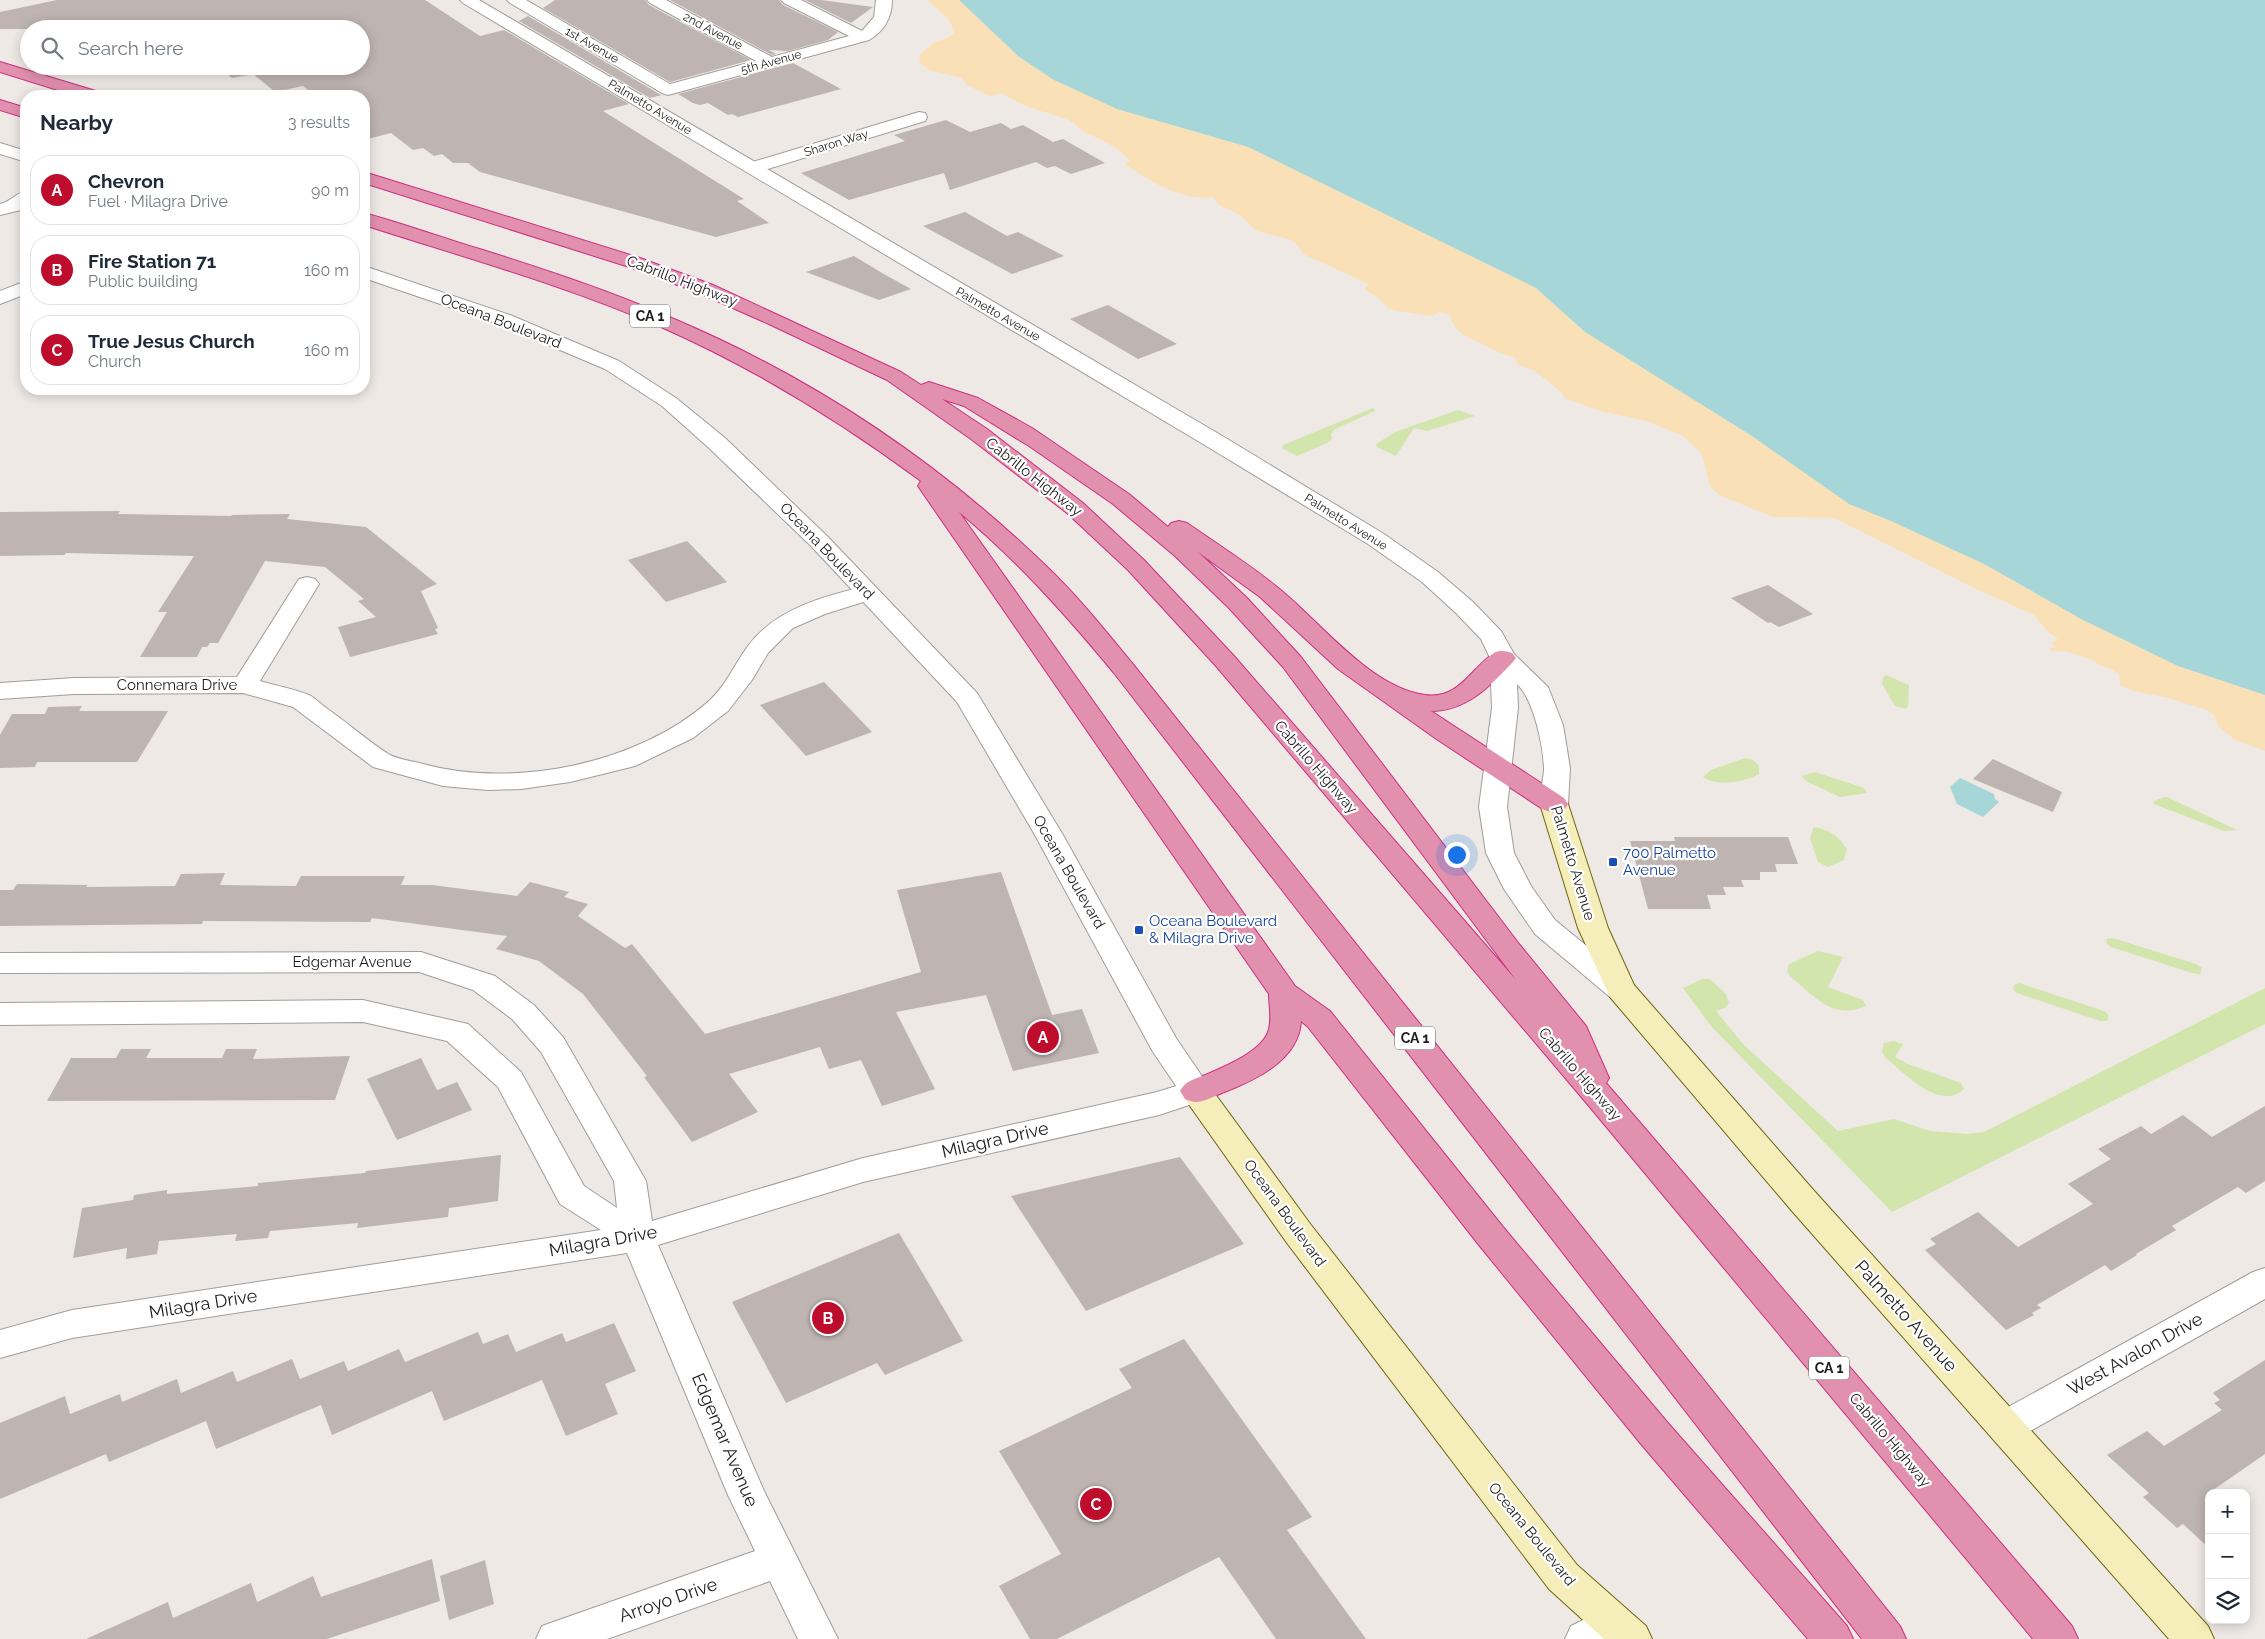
<!DOCTYPE html>
<html lang="en">
<head>
<meta charset="utf-8">
<style>
	body { margin:0; font-family:Raleway,sans-serif; background:#f6f6f7; color:#1f2937 }
	.controls { position:absolute; right:15px; bottom:15px; display:grid; overflow:hidden; border-radius:10px; box-shadow:0 2px 12px #0003 }
	.controls button { width:45px; height:45px; display:grid; place-items:center; padding:0; border:0; border-bottom:1px solid #e0e1e3; background:#fff; color:#1f2937; font:25px sans-serif }
	.you { position:absolute; left:1456px; top:854px; width:18px; height:18px; margin:-12px; border:4px solid #fff; border-radius:50%; background:#1a73e8; box-shadow:0 0 0 8px #1a73e833 }
	.badge { display:grid; place-items:center; width:32px; height:32px; border-radius:50%; background:#be0d2c; color:#fff; font-size:16px; font-weight:700 }
	.pin { position:absolute; translate:-50% -50%; border:2px solid #fff; box-shadow:0 1px 5px #0006 }
	.list { margin:0; padding:0; list-style:none }
	h2 { display:flex; justify-content:space-between; align-items:center; height:65px; margin:0; padding:0 20px; font-size:21px }
	h2 small { font-size:16px; font-weight:400; color:#747a83 }
	.list li { display:grid; grid-template-columns:32px 1fr auto; gap:15px; align-items:center; box-sizing:border-box; height:70px; margin:0 10px 10px; padding:0 10px; border:1px solid #e0e1e3; border-radius:20px }
	.list b { display:block; font-size:19px; white-space:nowrap }
	.list p { margin:0; font-size:16px; white-space:nowrap; color:#747a83 }
	.list em { font-size:16px; font-style:normal; color:#747a83 }
	.icon { flex:none; width:28px; height:28px; fill:none; stroke:currentColor; stroke-width:2; stroke-linecap:round; stroke-linejoin:round }
	.map { position:relative; flex:none; width:2265px; height:1639px; overflow:hidden }
	.search { position:absolute; background:#fff; box-shadow:0 2px 12px #0003; left:20px; top:20px; width:350px; height:55px; display:flex; align-items:center; gap:12px; box-sizing:border-box; padding:0 18px; border-radius:28px; color:#747a83; font-size:19px }
	.panel { position:absolute; background:#fff; box-shadow:0 2px 12px #0003; left:20px; top:90px; width:350px; height:305px; border-radius:20px }
	.map>svg:first-child { display:block }
	.grass { fill:#d2e5ad }
	.sand { fill:#fae0b6 }
	.water { fill:#a7d6d9 }
	.building { fill:#beb4b1 }
	.lines { fill:none; stroke-linecap:round; stroke-linejoin:round }
	.minor-casing { stroke:#9e9e9e; stroke-width:2 }
	.tertiary-casing { stroke:#9e9e9e; stroke-width:2 }
	.secondary-casing { stroke:#6d660c; stroke-width:2 }
	.motorway-casing { stroke:#ce2f82; stroke-width:2 }
	.minor { fill:#fff; fill-rule:evenodd }
	.tertiary { fill:#fff; fill-rule:evenodd }
	.secondary { fill:#f5eebb; fill-rule:evenodd }
	.motorway { fill:#e190ad; fill-rule:evenodd }
	.transit-dot { fill:#1a4fb4; stroke:#fff; stroke-width:2 }
	.labels { text-anchor:middle; stroke-width:4.5; stroke-linejoin:round; paint-order:stroke }
	.far-street-label { font-size:12px; fill:#1d1d1d; stroke:#fff }
	.shield { fill:#fff; stroke:#616161; stroke-width:1 }
	.shield-label { font-size:14px; font-weight:bold; fill:#1d1d1d }
	.street-label { font-size:15px; fill:#1d1d1d; stroke:#fff }
	.transit-label { font-size:15px; fill:#164399; stroke:#fff; text-anchor:start }
	.near-street-label { font-size:18px; fill:#1d1d1d; stroke:#fff }
</style>
</head>
<body>
<div class="map">
<svg width="2265" height="1639" viewBox="0 0 2265 1639">
	<rect width="100%" height="100%" fill="#eee9e4"/>
	<g class="grass">
		<path d="M1373,408l2,2 -2,2 -38,17 -4,5 1,5 -5,4 -30,13 -15,-8 1,-3z"/>
		<path d="M1458,410l17,6 -48,15 -13,-3 -18,28 -19,-9 -1,-3 19,-12z"/>
		<path d="M1886,675l23,10 -1,22 -3,2 -10,-3 -13,-22 1,-7z"/>
		<path d="M1745,758l8,2 6,6v8c-14,8 -42,13 -56,3l8,-7z"/>
		<path d="M1815,772l49,16 3,5 -27,4 -34,-16 -4,-5z"/>
		<path d="M2164,797h3l70,33 -13,1 -70,-27v-3z"/>
		<path d="M1814,827c16,3 24,9 33,22l-3,11 -16,7 -10,-5 -8,-24z"/>
		<path d="M2113,938l83,26 6,4 -2,6 -8,-1 -81,-26 -5,-4 1,-4z"/>
		<path d="M1818,951l25,6 -15,30 35,13 3,6c-33,15 -52,-10 -76,-30l-3,-5 2,-7z"/>
		<path d="M1702,979h8l16,15 3,9 -4,5 -9,3 28,34 94,86 56,-12 36,12 37,3 17,-2 281,-144v36l-373,188 -182,-187 -27,-37z"/>
		<path d="M2019,983l85,28 5,4 -2,6h-7l-83,-28 -4,-4 1,-4z"/>
		<path d="M1894,1041l9,3 -8,13 13,7 53,19 3,6c-24,23 -60,-16 -79,-32l-3,-5 2,-9z"/>
	</g>
	<path class="sand" d="M928,0h31l59,56 34,23 122,47 74,21 288,141 49,44 167,104 97,68 42,17 93,43 97,55 97,47 87,29v56l-30,-11 -17,-14 -3,-10 -8,-6 -39,-12 -34,-7 -14,-6 -1,-11 -8,-5 -10,-3 -9,-6 -26,-9 -13,1 -4,-3 6,-2 -3,-5 6,-3 -10,-7 -14,-17 -62,-28 -138,-69 -61,-1 -52,-21 -11,-9 -8,-33 -19,-18 -37,-15 -46,-10 -35,-13 -4,-6 -26,-21 -18,-7 -2,-7c-12,-2 -19,-6 -30,-12 -15,-7 -31,-11 -35,-30l-11,-3 -7,4 -35,-5 -9,-3 -11,-11 -13,-8 5,-5 -66,-30c-6,-18 -28,-17 -43,-22 -9,-3 -14,-13 -22,-18 -9,-6 -20,-5 -24,-17 -30,5 -66,-16 -89,-33l5,-4c-13,-13 -25,-19 -42,-26 -8,-4 -14,-12 -22,-15 -22,-8 -45,-12 -64,-26l-13,3 -22,-11 -5,-7 -33,-8 -9,-7 -1,-8 16,-13 12,-4 7,-5 -4,-12z"/>
	<g class="water">
		<path d="M959,0h1306v695l-87,-29 -97,-47 -97,-55 -93,-43 -42,-17 -97,-68 -167,-104 -49,-44 -288,-141 -131,-38 -65,-30 -34,-23z"/>
		<path d="M1960,778l34,16 1,5 4,3 -16,15 -26,-13 -7,-17z"/>
	</g>
	<g class="building">
		<path d="M57,0h368l55,36 24,-6 125,74 -26,7 141,88 -7,2 32,22 -53,14 -236,-65 -12,-9h-15l-11,-9 -8,2 -11,-8 -10,2 -22,-17 -27,7v-44h-49l-12,-10 -28,6 -22,-18 -21,4 -15,-12h144v-37h-361v-17z"/>
		<path d="M555,0h90l4,5 102,55 -81,22 -127,-74z"/>
		<path d="M670,0h109l4,5 55,27 -10,8 -40,11 -19,-1 7,4 -4,1z"/>
		<path d="M805,0h16l52,7 -22,16z"/>
		<path d="M528,16l133,79h1l-12,3 -131,-77z"/>
		<path d="M793,63l48,26 -103,28 -6,-3 -4,1 -20,-12 -8,2 -7,-2 -15,-9z"/>
		<path d="M946,120l24,12 31,-9 10,6 12,-4 30,17 10,-3 42,24 -34,11 -16,-8 -8,2 -11,-6 -86,28 -6,-17 -95,27 -48,-27 104,-32 -11,-6z"/>
		<path d="M965,212l42,24 11,-4 46,24 -52,18 -89,-48z"/>
		<path d="M854,256l28,17 29,16 -32,11 -73,-28z"/>
		<path d="M1108,305l69,39 -39,15 -68,-40z"/>
		<path d="M120,511l-2,3 113,2 1,-1 58,-1 -3,5 79,8 71,57 -16,7 17,37 -3,1 3,5 -88,23 -12,-30 38,-10 -18,-16 6,-2 -39,-32 -60,-6 -47,82h-8l-3,4h-5l-5,10h-57l27,-45h-9l36,-56 -128,-3 -2,2 -64,1v-44z"/>
		<path d="M687,541l40,41 -61,20 -38,-42z"/>
		<path d="M1768,585l45,29 -34,13 -9,-5 -2,1 -37,-25z"/>
		<path d="M824,682l48,50 -66,24 -46,-51z"/>
		<path d="M82,706l-3,5h89l-31,51h-100l-2,5 -35,1v-33l12,-21h33l3,-7z"/>
		<path d="M1993,759l69,33 -9,20 -80,-33z"/>
		<path d="M1674,837h114l10,27h-23l2,8h-17v8h-19l3,7h-21l3,8h-19l4,14h-63l-18,-68h45z"/>
		<path d="M1001,872l51,143 30,-6 17,44 -86,18 -27,-76 -90,17 39,77 -53,17 -21,-46 -32,9 -9,-22 -91,27 29,38 -66,30 -48,-65 3,-1 -64,-82 -44,-33 -43,-12 11,-13 -135,-18 -2,4 -167,-1 -1,3 -202,2v-36h13l4,-6 71,1 -2,2 89,-1 6,-12 44,-1 -5,12 76,1 5,-10h104l-4,9h31l85,11 13,-14 39,10 -5,5 24,7 -10,12 47,32 7,-4 73,90 216,-62 -24,-82z"/>
		<path d="M121,1049h30l-5,9h76l4,-9h31l-4,10 97,-3 -15,44 -288,1 24,-43h45z"/>
		<path d="M421,1058l16,32 20,-8 15,28 -75,30 -30,-61z"/>
		<path d="M2265,1106v75l-19,12 -8,-6 -66,39 4,4 -40,24 1,1 -26,16 -6,-6 -68,40 4,3 -9,5 2,2 -28,15 -81,-80 11,-6 -6,-5 48,-27 40,35 75,-43 -25,-20 43,-25 -13,-10 43,-23 10,8 32,-19 29,22z"/>
		<path d="M501,1155l-3,46 -49,7 -1,9 -91,11 1,-5 -88,8 -2,7 -33,3 2,-7 -78,7 -2,13 -31,5 1,-11 -54,10 9,-50 51,-8 1,-5 33,-5v4l91,-8v-3l107,-10 1,-2z"/>
		<path d="M1180,1157l64,87 -158,67 -75,-115z"/>
		<path d="M899,1233l64,108 -78,34 -8,-12 -91,40 -54,-101z"/>
		<path d="M614,1323l22,48 -31,13 13,30 -52,22 -24,-56 -98,41 -12,-30 -100,44 -11,-30 -105,44 -10,-28 -97,41 -3,-8 -106,45v-76l65,-27 5,18 50,-20 2,8 55,-23 4,14 52,-22 4,11 55,-23 8,20 44,-18 4,10 51,-22 6,13 73,-30 5,12 25,-10 8,18 46,-19 4,9z"/>
		<path d="M1184,1339l128,178 -25,13 79,109h-90l-57,-82 -162,82h-27l-31,-53 62,-32 -62,-103 133,-63 -13,-19z"/>
		<path d="M2265,1360v94l-52,36 3,3h-7v55l-26,-24 -6,4 -34,-31 6,-4 -42,-38 40,-24 17,15 58,-36 -8,-7 6,-3 -7,-7z"/>
		<path d="M432,1559l8,42 -113,38h-241l82,-37 5,16 78,-35 6,19 56,-26 8,21z"/>
		<path d="M485,1560l9,44 -45,16 -9,-44z"/>
	</g>
	<g class="lines">
		<defs>
			<g id="minor">
				<path d="M507,0h19l144,84 86,-23 -106,-58 -3,-3h19l106,57 77,-21 -65,-33 -3,-3h20l61,31 12,-14 2,-17h16c0,18 -8,31 -23,40l-201,55 -6,-2 -152,-90z"/>
				<path d="M919,112l6,1 2,4 -2,4 -167,51h-12l-3,-4 3,-4z"/>
				<path d="M26,191v14l-5,5 -21,5v-11c10,-2 16,-11 26,-13z"/>
				<path d="M26,281v13l-26,10v-13z"/>
				<path d="M307,577l8,2 4,5 -59,97c16,5 36,8 51,15 6,4 12,10 18,14 20,14 40,32 61,45 10,5 23,6 33,9 91,25 215,0 286,-63 17,-15 26,-38 39,-55 27,-37 76,-50 119,-60l9,2 3,5 -3,5 -51,16 -32,14 -25,25 -16,27 -24,31 -35,27 -58,28 -65,16 -49,7 -33,1 -45,-4 -70,-19 -80,-60 -50,-14 -169,1 -74,5v-16l74,-5 163,-1 62,-98z"/>
				<path d="M421,952l74,24 39,29 29,32 83,144 6,40 211,-63 294,-66 39,-12 11,3 5,8 -5,8 -48,16 -296,67 -205,63 106,246 74,148h-40l-28,-58 -163,58h-71l6,-13 213,-75 -27,-56 -101,-242 -555,85 -72,20v-28l72,-20 529,-80 -41,-26 -62,-117 -51,-46 -84,-19 -363,3v-22l363,-3 105,24 53,48 63,114 33,22 -3,-27 -73,-129 -29,-33 -39,-29 -54,-18 -419,1v-20z"/>
				<path d="M2265,1268v31l-247,139 -13,4 -13,-4 -5,-11 5,-11 261,-144z"/>
				<path d="M1613,1605l14,5 6,13 -6,13 -6,3h-56l6,-13z"/>
			</g>
			<g id="tertiary">
				<path d="M460,0h19l745,437 160,97 54,38 35,30 28,29 13,23 34,33 15,38 7,43 -2,36 -4,6 -10,3 -10,-3c-8,-12 0,-28 0,-42 -1,-23 -10,-68 -27,-84l1,24 -11,99 7,46 17,33 24,34 77,63 4,7 -4,7 -11,3 -11,-3 -75,-63 -31,-45 -18,-36 -7,-46 13,-99 -2,-50 -9,-19 -26,-27 -33,-30 -54,-38 -160,-97 -745,-444z"/>
				<path d="M0,143l26,8v11l-26,-8z"/>
				<path d="M364,266l146,49 109,46 57,37 49,40 102,98 150,157 86,142 113,203 36,53 -5,8 -11,3 -11,-3 -32,-47 -118,-217 -78,-133 -146,-156 -102,-98 -47,-42 -57,-37 -109,-46 -132,-45z"/>
			</g>
			<g id="secondary">
				<path d="M1554,795l10,3 4,6 40,124 26,57 182,208 392,433 6,13h-45l-377,-428 -182,-214 -32,-69 -38,-124 4,-6z"/>
				<path d="M1196,1080l11,3 104,142 266,340 69,61 6,13h-48l-55,-50 -262,-346 -102,-144 -5,-8 5,-8z"/>
			</g>
			<g id="motorway">
				<path d="M0,62l99,30 2,4h-24l-77,-24z"/>
				<path d="M0,100l26,8v10l-26,-8z"/>
				<path d="M364,172l276,86 73,27 188,87 20,13 8,-3 49,16 54,30 97,66 39,33 3,-4 8,-2 8,2c30,21 62,41 90,64 43,34 92,100 148,108 34,5 46,-27 69,-42 5,-3 12,-2 18,0l4,5 -4,5c-23,24 -46,48 -81,48l133,87 4,6 -4,6 -10,3 -10,-3 -109,-72 -97,-69 -78,-72 -62,-45 49,46 54,59 218,287 67,82 23,52 -3,5 466,543 6,13h-45l-444,-533 -373,-440 -88,-96 -61,-57 -96,-74 -84,-59 -118,-56 -70,-31 -73,-27 -262,-83zM942,399l22,7 65,40 84,58 62,52 54,52 54,59 233,313 -282,-324 -90,-96 -61,-57 -96,-74z"/>
				<path d="M364,213c41,11 81,26 122,38 63,20 127,41 188,68 137,58 263,142 370,245 32,30 60,65 88,99l768,963 6,13h-44l-748,-966c-48,-58 -97,-113 -155,-161l336,474 35,25 173,216 164,195 180,204 6,13h-45l-167,-195 -162,-199 -171,-218 -7,-6c-2,40 -48,60 -79,72 -8,3 -18,9 -26,9 -3,0 -8,-2 -11,-3l-5,-8c6,-10 14,-12 25,-16 19,-8 59,-24 64,-46 3,-11 0,-24 0,-35l-351,-508 3,-5c-81,-60 -167,-113 -260,-154 -96,-42 -198,-70 -297,-102z"/>
			</g>
		</defs>
		<use href="#minor" class="minor-casing"/>
		<use href="#tertiary" class="tertiary-casing"/>
		<use href="#secondary" class="secondary-casing"/>
		<use href="#motorway" class="motorway-casing"/>
		<use href="#minor" class="minor"/>
		<use href="#tertiary" class="tertiary"/>
		<use href="#secondary" class="secondary"/>
		<use href="#motorway" class="motorway"/>
	</g>
	<g class="transit-dot">
		<rect x="1608" y="857" width="10" height="10" rx="2.5"/>
		<rect x="1134" y="925" width="10" height="10" rx="2.5"/>
	</g>
	<g class="labels">
		<g class="far-street-label">
			<text transform="translate(713 31) rotate(28)" y="4">2nd Avenue</text>
			<text transform="translate(592 45) rotate(30)" y="4">1st Avenue</text>
			<text transform="translate(771 62) rotate(-15)" y="4">5th Avenue</text>
			<text transform="translate(650 107) rotate(31)" y="4">Palmetto Avenue</text>
			<text transform="translate(836 143) rotate(-17)" y="4">Sharon Way</text>
			<text transform="translate(998 314) rotate(30)" y="4">Palmetto Avenue</text>
			<text transform="translate(1346 522) rotate(32)" y="4">Palmetto Avenue</text>
		</g>
		<g class="shield">
			<rect x="630" y="304.5" width="40" height="23" rx="4"/>
			<rect x="1395" y="1026.5" width="40" height="23" rx="4"/>
			<rect x="1809" y="1356.5" width="40" height="23" rx="4"/>
		</g>
		<g class="shield-label">
			<text x="650" y="321">CA 1</text>
			<text x="1415" y="1043">CA 1</text>
			<text x="1829" y="1373">CA 1</text>
		</g>
		<g class="street-label">
			<text transform="translate(682 281) rotate(21)" y="5">Cabrillo Highway</text>
			<text transform="translate(501 321) rotate(21)" y="5">Oceana Boulevard</text>
			<text transform="translate(1034 477) rotate(38)" y="5">Cabrillo Highway</text>
			<text transform="translate(827 551) rotate(46)" y="5">Oceana Boulevard</text>
			<text x="177" y="690">Connemara Drive</text>
			<text transform="translate(1316 767) rotate(49)" y="5">Cabrillo Highway</text>
			<text transform="translate(1573 863) rotate(73)" y="5">Palmetto Avenue</text>
			<text transform="translate(1069 872) rotate(60)" y="5">Oceana Boulevard</text>
			<text x="352" y="967">Edgemar Avenue</text>
			<text transform="translate(1580 1074) rotate(49)" y="5">Cabrillo Highway</text>
			<text transform="translate(1285 1213) rotate(54)" y="5">Oceana Boulevard</text>
			<text transform="translate(1890 1440) rotate(50)" y="5">Cabrillo Highway</text>
			<text transform="translate(1532 1534) rotate(51)" y="5">Oceana Boulevard</text>
		</g>
		<g class="transit-label">
			<text x="1623" y="858">700 Palmetto<tspan x="1623" dy="17">Avenue</tspan></text>
			<text x="1149" y="926">Oceana Boulevard<tspan x="1149" dy="17">&amp; Milagra Drive</tspan></text>
		</g>
		<g class="near-street-label">
			<text transform="translate(995 1140) rotate(-13)" y="6">Milagra Drive</text>
			<text transform="translate(603 1241) rotate(-10)" y="6">Milagra Drive</text>
			<text transform="translate(203 1304) rotate(-9)" y="6">Milagra Drive</text>
			<text transform="translate(1906 1316) rotate(48)" y="6">Palmetto Avenue</text>
			<text transform="translate(2135 1354) rotate(-29)" y="6">West Avalon Drive</text>
			<text transform="translate(725 1440) rotate(67)" y="6">Edgemar Avenue</text>
			<text transform="translate(668 1600) rotate(-19)" y="6">Arroyo Drive</text>
		</g>
	</g>
</svg>
<div class="controls">
<button>+</button>
<button>−</button>
<button><svg class="icon" aria-label="layers" viewBox="0 0 24 24"><path d="M12 4l9 5-9 5-9-5zM3 14l9 5 9-5"/></svg></button>
</div>
<div class="you"></div>
<div class="pin badge" style="left:1043px;top:1037px">A</div>
<div class="pin badge" style="left:828px;top:1318px">B</div>
<div class="pin badge" style="left:1096px;top:1504px">C</div>
<div class="search"><svg class="icon" aria-label="search" viewBox="0 0 24 24"><circle cx="10" cy="10" r="6"/><path d="M15 15l6 6"/></svg>Search here</div>
<section class="panel">
<h2>Nearby<small>3 results</small></h2>
<ul class="list">
<li><span class="badge">A</span><div><b>Chevron</b><p>Fuel · Milagra Drive</p></div><em>90 m</em></li>
<li><span class="badge">B</span><div><b>Fire Station 71</b><p>Public building</p></div><em>160 m</em></li>
<li><span class="badge">C</span><div><b>True Jesus Church</b><p>Church</p></div><em>160 m</em></li>
</ul>
</section>
</div>
</body>
</html>
